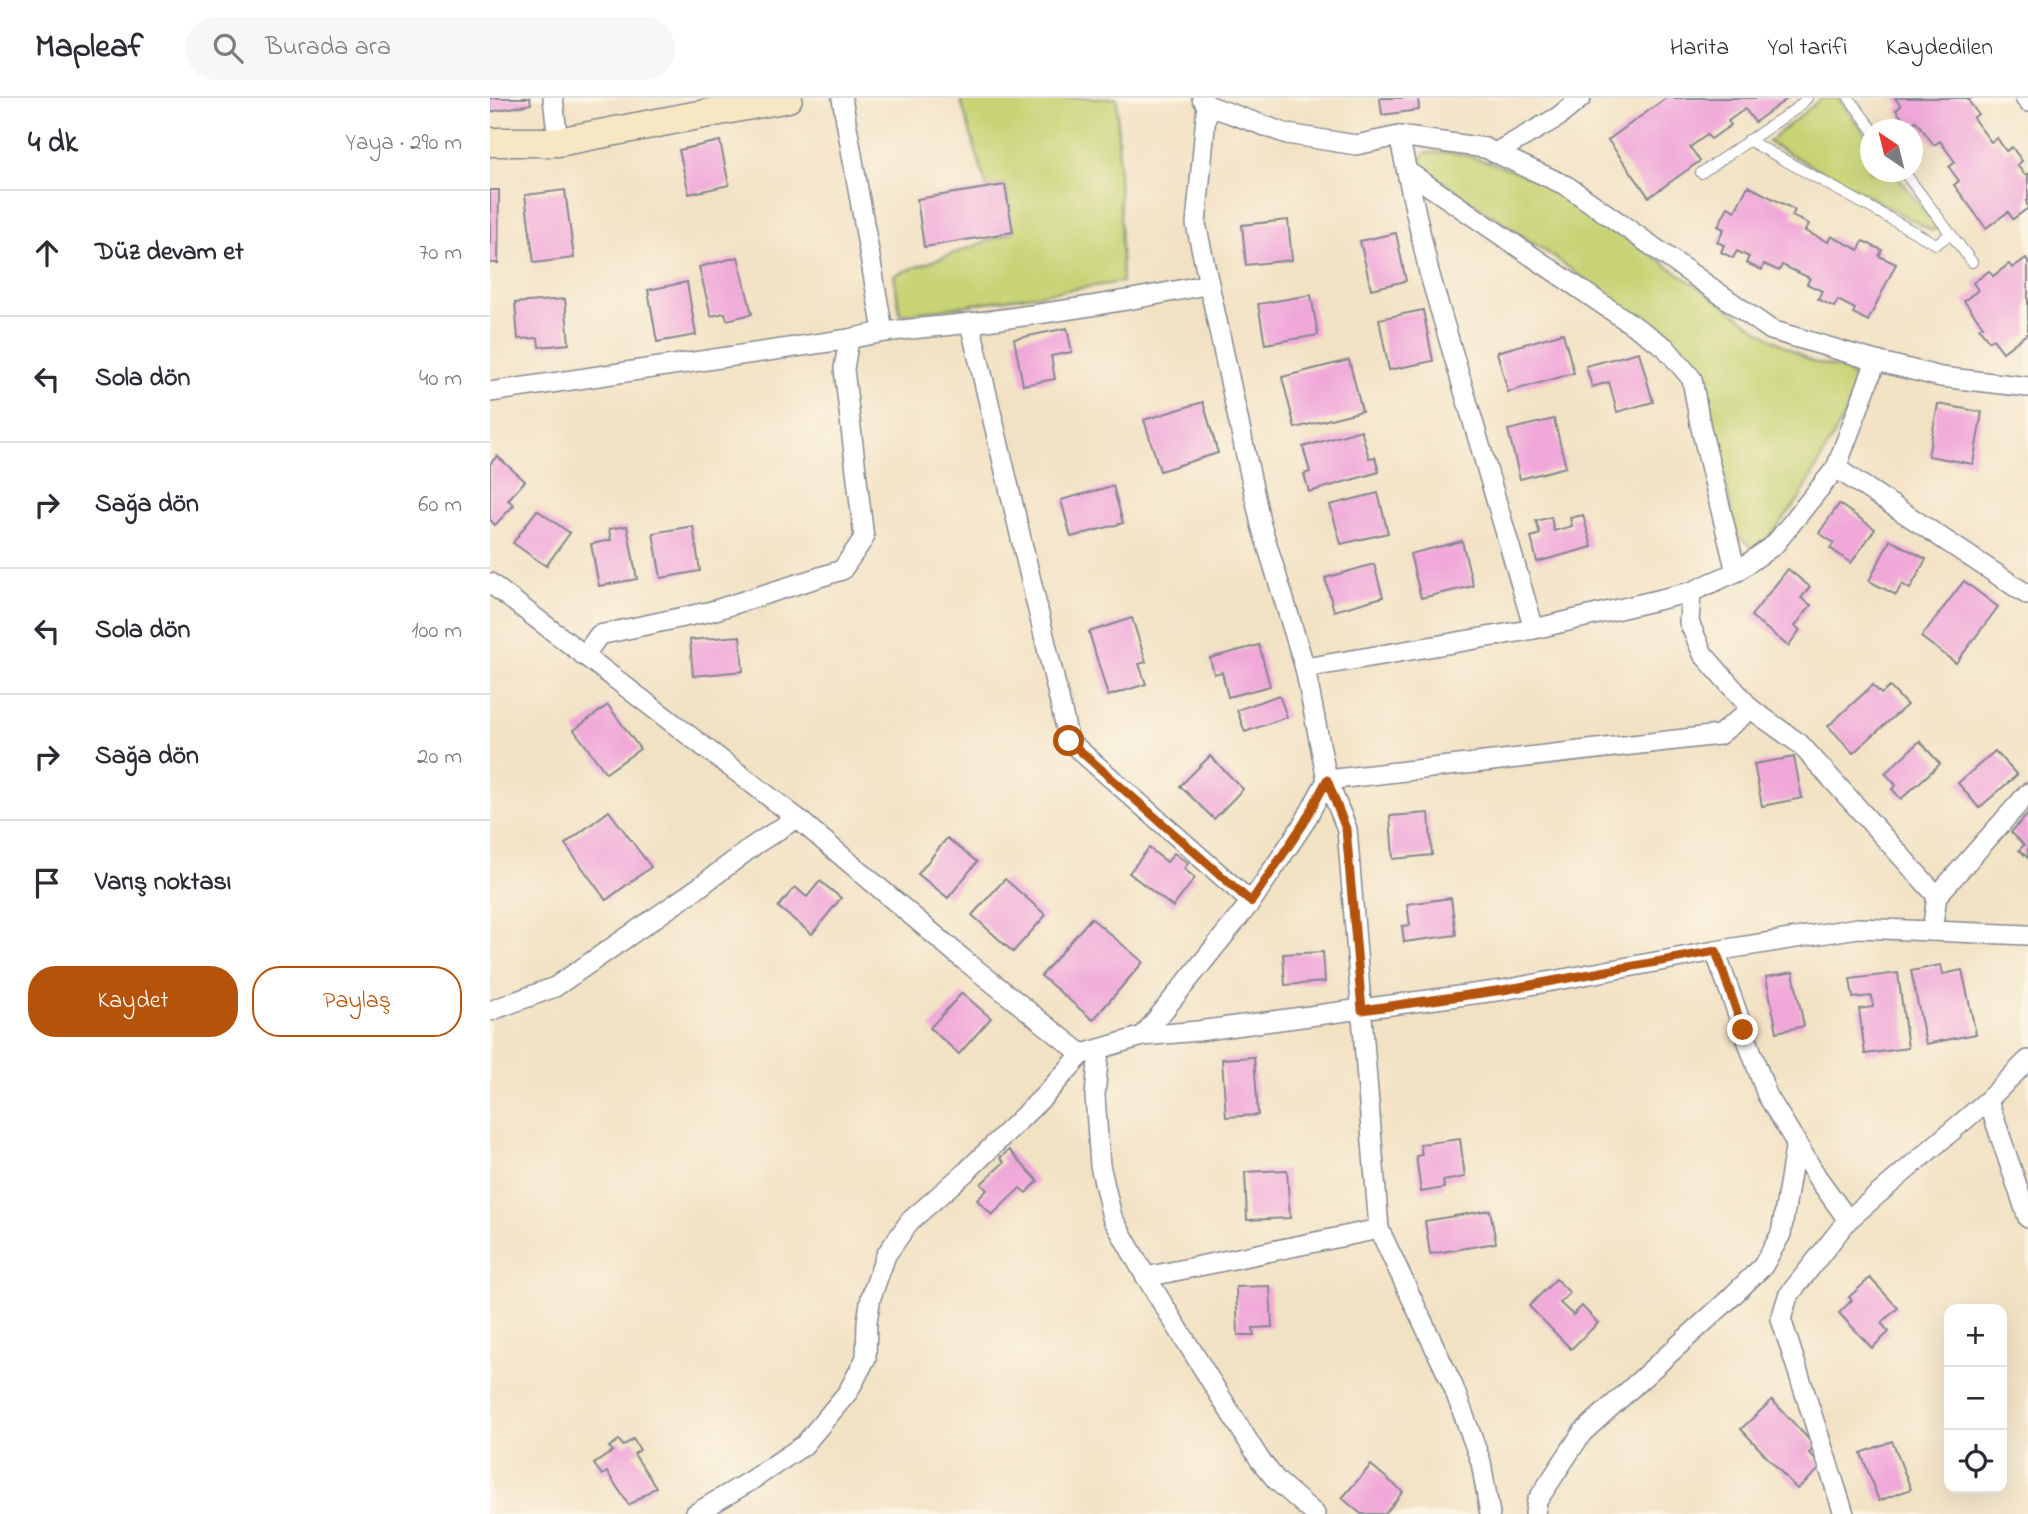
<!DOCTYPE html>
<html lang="tr">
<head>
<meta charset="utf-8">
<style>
	body { margin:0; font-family:"Indie Flower",sans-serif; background:#f7f7f7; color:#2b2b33 }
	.controls { position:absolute; right:21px; bottom:21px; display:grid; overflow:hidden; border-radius:14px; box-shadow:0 7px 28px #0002 }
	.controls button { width:63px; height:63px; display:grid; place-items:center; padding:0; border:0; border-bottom:2px solid #e1e1e2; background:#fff; color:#2b2b33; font:35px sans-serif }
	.compass { position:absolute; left:1370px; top:21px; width:63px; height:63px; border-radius:50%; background:#fff; box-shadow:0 7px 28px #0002; rotate:325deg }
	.stop { position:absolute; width:21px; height:21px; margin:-16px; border:5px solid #b45309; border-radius:50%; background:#fff }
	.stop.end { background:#b45309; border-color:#fff; box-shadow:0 2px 7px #0008 }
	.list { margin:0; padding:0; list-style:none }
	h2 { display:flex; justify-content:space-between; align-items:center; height:91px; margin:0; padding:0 28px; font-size:30px }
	h2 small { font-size:23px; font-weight:400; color:#7c7c81 }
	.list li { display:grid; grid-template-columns:46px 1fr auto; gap:21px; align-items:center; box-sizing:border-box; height:126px; padding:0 28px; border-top:2px solid #e1e1e2 }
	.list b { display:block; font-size:26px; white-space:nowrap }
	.list em { font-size:23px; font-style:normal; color:#7c7c81 }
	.actions { display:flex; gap:14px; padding:21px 28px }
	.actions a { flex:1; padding:16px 0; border:2px solid #b45309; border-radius:28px; text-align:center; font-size:24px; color:#b45309 }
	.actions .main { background:#b45309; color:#fff }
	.icon { flex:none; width:38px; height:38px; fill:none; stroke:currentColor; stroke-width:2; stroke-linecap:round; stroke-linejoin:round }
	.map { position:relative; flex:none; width:1538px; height:1416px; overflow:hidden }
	header { display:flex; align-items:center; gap:42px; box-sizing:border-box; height:98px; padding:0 35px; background:#fff; border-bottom:2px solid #e1e1e2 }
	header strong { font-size:33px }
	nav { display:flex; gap:38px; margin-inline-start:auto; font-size:24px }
	.search { width:490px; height:63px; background:#f7f7f7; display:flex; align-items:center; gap:18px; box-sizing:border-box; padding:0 24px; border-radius:38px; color:#7c7c81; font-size:26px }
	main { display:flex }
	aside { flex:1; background:#fff }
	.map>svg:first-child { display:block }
	.green { fill:#c7d374; stroke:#718169; stroke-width:2 }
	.building { fill:#f0a8d9 }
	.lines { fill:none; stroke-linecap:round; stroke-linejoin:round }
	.lane-casing { stroke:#868891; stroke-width:12 }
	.street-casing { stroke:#868891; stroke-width:22 }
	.secondary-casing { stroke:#868891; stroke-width:31 }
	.lane { stroke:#fff; stroke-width:10 }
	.street { stroke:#fff; stroke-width:19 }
	.secondary { stroke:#f7e8c3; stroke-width:28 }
	.route { stroke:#b45309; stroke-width:9 }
</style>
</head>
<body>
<header>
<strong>Mapleaf</strong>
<div class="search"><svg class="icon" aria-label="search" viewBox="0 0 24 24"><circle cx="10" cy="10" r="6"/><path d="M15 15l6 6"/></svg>Burada ara</div>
<nav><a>Harita</a><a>Yol tarifi</a><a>Kaydedilen</a></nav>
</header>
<main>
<aside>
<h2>4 dk<small>Yaya · 290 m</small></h2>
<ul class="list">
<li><svg class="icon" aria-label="ahead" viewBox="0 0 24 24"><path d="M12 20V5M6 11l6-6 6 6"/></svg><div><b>Düz devam et</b></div><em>70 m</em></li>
<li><svg class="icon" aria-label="left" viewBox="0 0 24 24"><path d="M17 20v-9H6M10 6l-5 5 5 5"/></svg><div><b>Sola dön</b></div><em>40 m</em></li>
<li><svg class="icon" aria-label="right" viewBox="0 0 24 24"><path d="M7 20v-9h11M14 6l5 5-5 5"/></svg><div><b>Sağa dön</b></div><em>60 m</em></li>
<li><svg class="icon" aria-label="left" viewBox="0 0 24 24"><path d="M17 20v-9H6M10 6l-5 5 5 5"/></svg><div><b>Sola dön</b></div><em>100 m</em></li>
<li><svg class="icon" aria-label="right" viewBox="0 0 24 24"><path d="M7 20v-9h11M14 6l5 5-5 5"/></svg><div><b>Sağa dön</b></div><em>20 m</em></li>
<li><svg class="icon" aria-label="arrive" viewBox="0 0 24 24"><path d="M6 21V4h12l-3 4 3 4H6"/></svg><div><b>Varış noktası</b></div></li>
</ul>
<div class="actions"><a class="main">Kaydet</a><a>Paylaş</a></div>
</aside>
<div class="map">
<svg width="1538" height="1416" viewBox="0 0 1538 1416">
	<rect width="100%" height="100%" fill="#fcf5e5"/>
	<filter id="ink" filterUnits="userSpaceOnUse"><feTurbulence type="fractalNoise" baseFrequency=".0143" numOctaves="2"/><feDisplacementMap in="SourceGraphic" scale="14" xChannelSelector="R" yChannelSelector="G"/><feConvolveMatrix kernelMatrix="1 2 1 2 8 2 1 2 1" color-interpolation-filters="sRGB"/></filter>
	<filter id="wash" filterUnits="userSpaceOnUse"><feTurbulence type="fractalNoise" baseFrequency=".00686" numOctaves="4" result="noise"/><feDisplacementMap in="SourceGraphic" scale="28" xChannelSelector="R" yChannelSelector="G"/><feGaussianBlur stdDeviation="1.57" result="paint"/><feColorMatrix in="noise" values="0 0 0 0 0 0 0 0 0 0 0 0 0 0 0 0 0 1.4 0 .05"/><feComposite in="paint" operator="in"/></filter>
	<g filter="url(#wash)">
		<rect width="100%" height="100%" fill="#f2e2c4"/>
		<g class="green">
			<path d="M470,0h157l5,184 -222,33 -6,-40 119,-43 -8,-47 -18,3z"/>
			<path d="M1332,0h16l32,42v32h24l43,55 -5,4 -164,-89z"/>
			<path d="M953,54l22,3 36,11 56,22 212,149 44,25 31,7 15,15 -4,12 -55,102 -37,46 -8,5 -19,-14 -31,-156 -12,-18 -132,-99 -138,-94 -5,-6 7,-9z"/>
		</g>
		<g id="blocks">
			<g class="building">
				<path d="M0,0h40l1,6 -41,8z"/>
				<path d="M890,0h38l1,12 -37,5z"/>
				<path d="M1176,0h122l-33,24 -10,-13 -17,12 3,4 -20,14 -4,-4 -17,12 10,14 -51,36 -41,-57z"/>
				<path d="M1405,0h77l-4,2 10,14 -5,4 18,24 6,-4 9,13 6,-4 10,14 -5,4 8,10 3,-2v27l-2,1 2,7 -15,11 -5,-7 -22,16 -32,-43 5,-4 -10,-14 6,-5 -15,-21 -6,4 -18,-24 -8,5 -12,-16 5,-4z"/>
				<path d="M230,43l9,44 -40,9 -10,-44z"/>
				<path d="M515,87l8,47 -89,15 -7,-48z"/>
				<path d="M1258,88l47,24 -3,6 17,8 -4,7 23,11 3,-6 28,14 4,-9 19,9 -3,6 17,8 -28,57 -15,-8 2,-4 -17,-9 -4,7 -16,-8 4,-8 -15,-7 3,-6 -28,-13 -3,6 -15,-7 -2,6 -16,-7 3,-6 -12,-6 -4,7 -12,-6 3,-7 -7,-3 7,-13 -6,-3 10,-19 7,4z"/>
				<path d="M0,92h9l-1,73h-8z"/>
				<path d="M75,92l9,68 -40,5 -9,-68z"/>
				<path d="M798,122l4,40 -46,5 -4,-40z"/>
				<path d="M906,135l10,48 -35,8 -11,-48z"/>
				<path d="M248,159l14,57 -25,6 -2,-7 -14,3 -12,-49z"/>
				<path d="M1536,160l2,4v71l-25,19 -10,-13 -4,2 -10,-13 4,-2 -19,-25 14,-11 -5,-7 16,-12 4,5 16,-12 3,4z"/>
				<path d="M197,184l9,53 -39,7 -9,-52z"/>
				<path d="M821,197l7,40 -53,9 -7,-40z"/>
				<path d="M75,201l4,45 -30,3 -1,-9 -20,1 -3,-36z"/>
				<path d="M933,212l10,51 -44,9 -10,-51z"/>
				<path d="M577,230l5,24 -21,4 4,23 -32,6 -9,-46z"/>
				<path d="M1073,235l11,40 -66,19 -11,-40z"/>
				<path d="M1149,254l14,50 -36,10 -8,-30 -17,5 -6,-21z"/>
				<path d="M859,262l13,51 -67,17 -13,-51z"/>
				<path d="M713,304l15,51 -58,18 -16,-51z"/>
				<path d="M1448,306l44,8 -9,52 -45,-8z"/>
				<path d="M1064,321l12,48 -46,12 -12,-49z"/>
				<path d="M871,332l8,28 6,-1 4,15 -70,20 -5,-18 6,-2 -7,-25z"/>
				<path d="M7,358l28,25 -17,19 6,5 -19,20 -5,-5v-56z"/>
				<path d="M623,388l10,37 -52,14 -10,-37z"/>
				<path d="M888,395l10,40 -47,11 -11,-39z"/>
				<path d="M1349,406l36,25 -24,34 -21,-15 4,-5 -15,-10z"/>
				<path d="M47,412l33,23 -24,33 -33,-23z"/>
				<path d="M1093,417l9,32 -55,15 -6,-25 9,-3 -4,-13 15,-4 3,14 18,-5 -2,-8z"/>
				<path d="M137,428l10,53 -38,7 -8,-42 20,-4 -2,-11z"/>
				<path d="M203,428l7,45 -39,7 -8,-45z"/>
				<path d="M1400,442l36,19 -16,30 -8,-5 -6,11 -27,-14z"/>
				<path d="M972,443l11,45 -52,12 -11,-44z"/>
				<path d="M884,466l9,33 -49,14 -9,-33z"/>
				<path d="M1298,471l22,18 -9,11 10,7 -16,21 5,4 -12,16 -37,-30z"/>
				<path d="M1474,483l34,26 -42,56 -35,-26z"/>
				<path d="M642,520l14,44 -7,2 7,20 -38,12 -19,-64z"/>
				<path d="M250,538l3,35 -50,5 -3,-36z"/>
				<path d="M769,547l11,41 -42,11 -6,-25 -8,2 -4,-16z"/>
				<path d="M1383,587l8,9 9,-7 17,18 -54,48 -25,-27z"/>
				<path d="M789,597l8,22 -42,15 -8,-22z"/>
				<path d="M118,607l32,44 -34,24 -32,-43z"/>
				<path d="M1430,643l20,23 -39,35 -9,-10 4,-4 -11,-12z"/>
				<path d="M1505,653l22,24 -38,33 -21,-25z"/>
				<path d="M720,658l33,33 -29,30 -34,-33z"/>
				<path d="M1304,659l8,41 -40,8 -8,-42z"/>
				<path d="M119,713l42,56 -45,33 -41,-56z"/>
				<path d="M939,715l3,42 -39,4 -3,-43z"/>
				<path d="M1538,716v44l-9,-8 5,-5 -13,-13z"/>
				<path d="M457,740l30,24 -29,36 -30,-24z"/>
				<path d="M659,750l18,14 7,-9 14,10 -4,6 11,9 -22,29 -44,-34z"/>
				<path d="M515,781l41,36 -33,37 -41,-37z"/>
				<path d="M330,783l21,17 -29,36 -34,-27 17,-20 12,10z"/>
				<path d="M961,800l5,37 -52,7 -2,-16 8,-1 -3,-21z"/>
				<path d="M601,820l52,44 -50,58 -52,-44z"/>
				<path d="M833,854l2,30 -40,3 -2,-31z"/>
				<path d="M1451,867l2,9 19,-4 14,64 -50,10 -15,-73z"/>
				<path d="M1303,874l11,54 -27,6 -11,-55z"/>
				<path d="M1408,875l10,75 -43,6 -6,-45 14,-2 -1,-11 -19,2 -3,-19z"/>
				<path d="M472,895l29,25 -32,36 -29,-26z"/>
				<path d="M764,959l4,58 -32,2 -4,-58z"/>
				<path d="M970,1041l5,38 -22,4 1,7 -23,4 -5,-36 6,-1 -2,-11z"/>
				<path d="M519,1052l29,31 -12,12 -6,-5 -28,27 -15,-15 10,-10 -6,-6 23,-22 -4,-4z"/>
				<path d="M797,1072l3,48 -43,2 -2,-48z"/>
				<path d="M1000,1112l6,33 -66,11 -5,-33z"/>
				<path d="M1380,1180l28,30 -17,15 8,9 -17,16 -33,-35 13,-13 -3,-3z"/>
				<path d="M1066,1181l14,14 -10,10 13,12 9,-9 16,17 -27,26 -42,-43z"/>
				<path d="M780,1188l2,41 -19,1 1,7h-16l-2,-48z"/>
				<path d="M1282,1302l44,47 -7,6 13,14 -25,22 -56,-60z"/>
				<path d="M143,1341l7,11 -6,4 22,33 -27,18 -22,-33 -5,3 -8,-11 19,-13 -4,-4 10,-7 4,6z"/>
				<path d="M1402,1343l19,48 -32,12 -18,-48z"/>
				<path d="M881,1367l32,27 -18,22h-24l-19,-16z"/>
			</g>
		</g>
	</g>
	<g filter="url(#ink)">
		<use href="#blocks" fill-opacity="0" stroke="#868891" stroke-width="2"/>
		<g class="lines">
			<defs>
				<g id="lane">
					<path d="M1359,0l24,32"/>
					<path d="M1258,42l188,104 15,-10"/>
					<path d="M1414,74l68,90"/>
					<path d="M1211,75l96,-65 10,-10"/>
				</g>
				<g id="street">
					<path d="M63,0l5,44"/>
					<path d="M352,0l41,233"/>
					<path d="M712,0l5,7 80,29 69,11 43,-9 86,12 82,38 204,144 105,31 65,16 87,10"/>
					<path d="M1535,0l3,4"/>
					<path d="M909,38l30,136 105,357"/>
					<path d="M1005,55l63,-36 23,-19"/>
					<path d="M917,73l258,176 27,32 8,45 36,148"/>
					<path d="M480,225l99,418 182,161"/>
					<path d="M0,294l359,-53c41,-10 81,-11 122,-16 80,-10 159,-22 238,-39"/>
					<path d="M1346,370l192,127"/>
					<path d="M0,485l307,235 166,141 119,95 61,-18 55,-5 305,-41 212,-39 143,-23 170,7"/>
					<path d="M1201,494l-2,30 14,32 48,55 49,35 137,152"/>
					<path d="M94,558l15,-21 113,-24 130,-41 22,-32 -20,-169 5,-30"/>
					<path d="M815,570l229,-39 157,-37 45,-20 38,-27 62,-77 40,-107"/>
					<path d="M1442,833l5,-35 91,-103"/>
					<path d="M1225,853l52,144 50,82 31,43"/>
					<path d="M0,913l65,-24 143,-99 58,-44 41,-26"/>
					<path d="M653,938l108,-134 53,-79 23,-43 -22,-112 -44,-143 -65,-301 11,-119"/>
					<path d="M609,952l-4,46 5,69 12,52 34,60 114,183 17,21 38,33"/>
					<path d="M1498,1002l40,118"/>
					<path d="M656,1179l233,-48"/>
					<path d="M205,1416l55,-33 54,-36 44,-53 18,-34 1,-37 4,-24 15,-42 24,-34 57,-50 77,-75 38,-42"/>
					<path d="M1000,1416l-9,-52 -28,-76 -74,-157 -32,-400 -20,-49 392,-45 32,-26"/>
					<path d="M1045,1416l2,-13 45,-68 143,-130 38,-37 18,-32 15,-92"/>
					<path d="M1354,1416l-63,-195 7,-23 60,-76 140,-120 40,-40"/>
				</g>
				<path id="secondary" d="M0,44h68l230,-44"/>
			</defs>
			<use href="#lane" class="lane-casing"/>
			<use href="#street" class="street-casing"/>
			<use href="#secondary" class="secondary-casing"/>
			<use href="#lane" class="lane"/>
			<use href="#street" class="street"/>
			<use href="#secondary" class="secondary"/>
		</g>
	</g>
	<g class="lines" filter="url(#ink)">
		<path class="route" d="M579,643l182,161 53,-79 23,-43 19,49 16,181 141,-20 213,-39 27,79"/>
	</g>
</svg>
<div class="controls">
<button>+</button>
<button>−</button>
<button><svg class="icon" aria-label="locate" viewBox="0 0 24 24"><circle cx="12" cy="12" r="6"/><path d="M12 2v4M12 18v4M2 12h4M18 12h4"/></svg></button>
</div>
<svg class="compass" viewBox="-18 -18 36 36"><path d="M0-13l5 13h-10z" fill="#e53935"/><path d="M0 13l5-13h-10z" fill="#7c7c81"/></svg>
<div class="stop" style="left:579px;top:643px"></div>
<div class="stop end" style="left:1253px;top:932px"></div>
</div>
</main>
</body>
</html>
